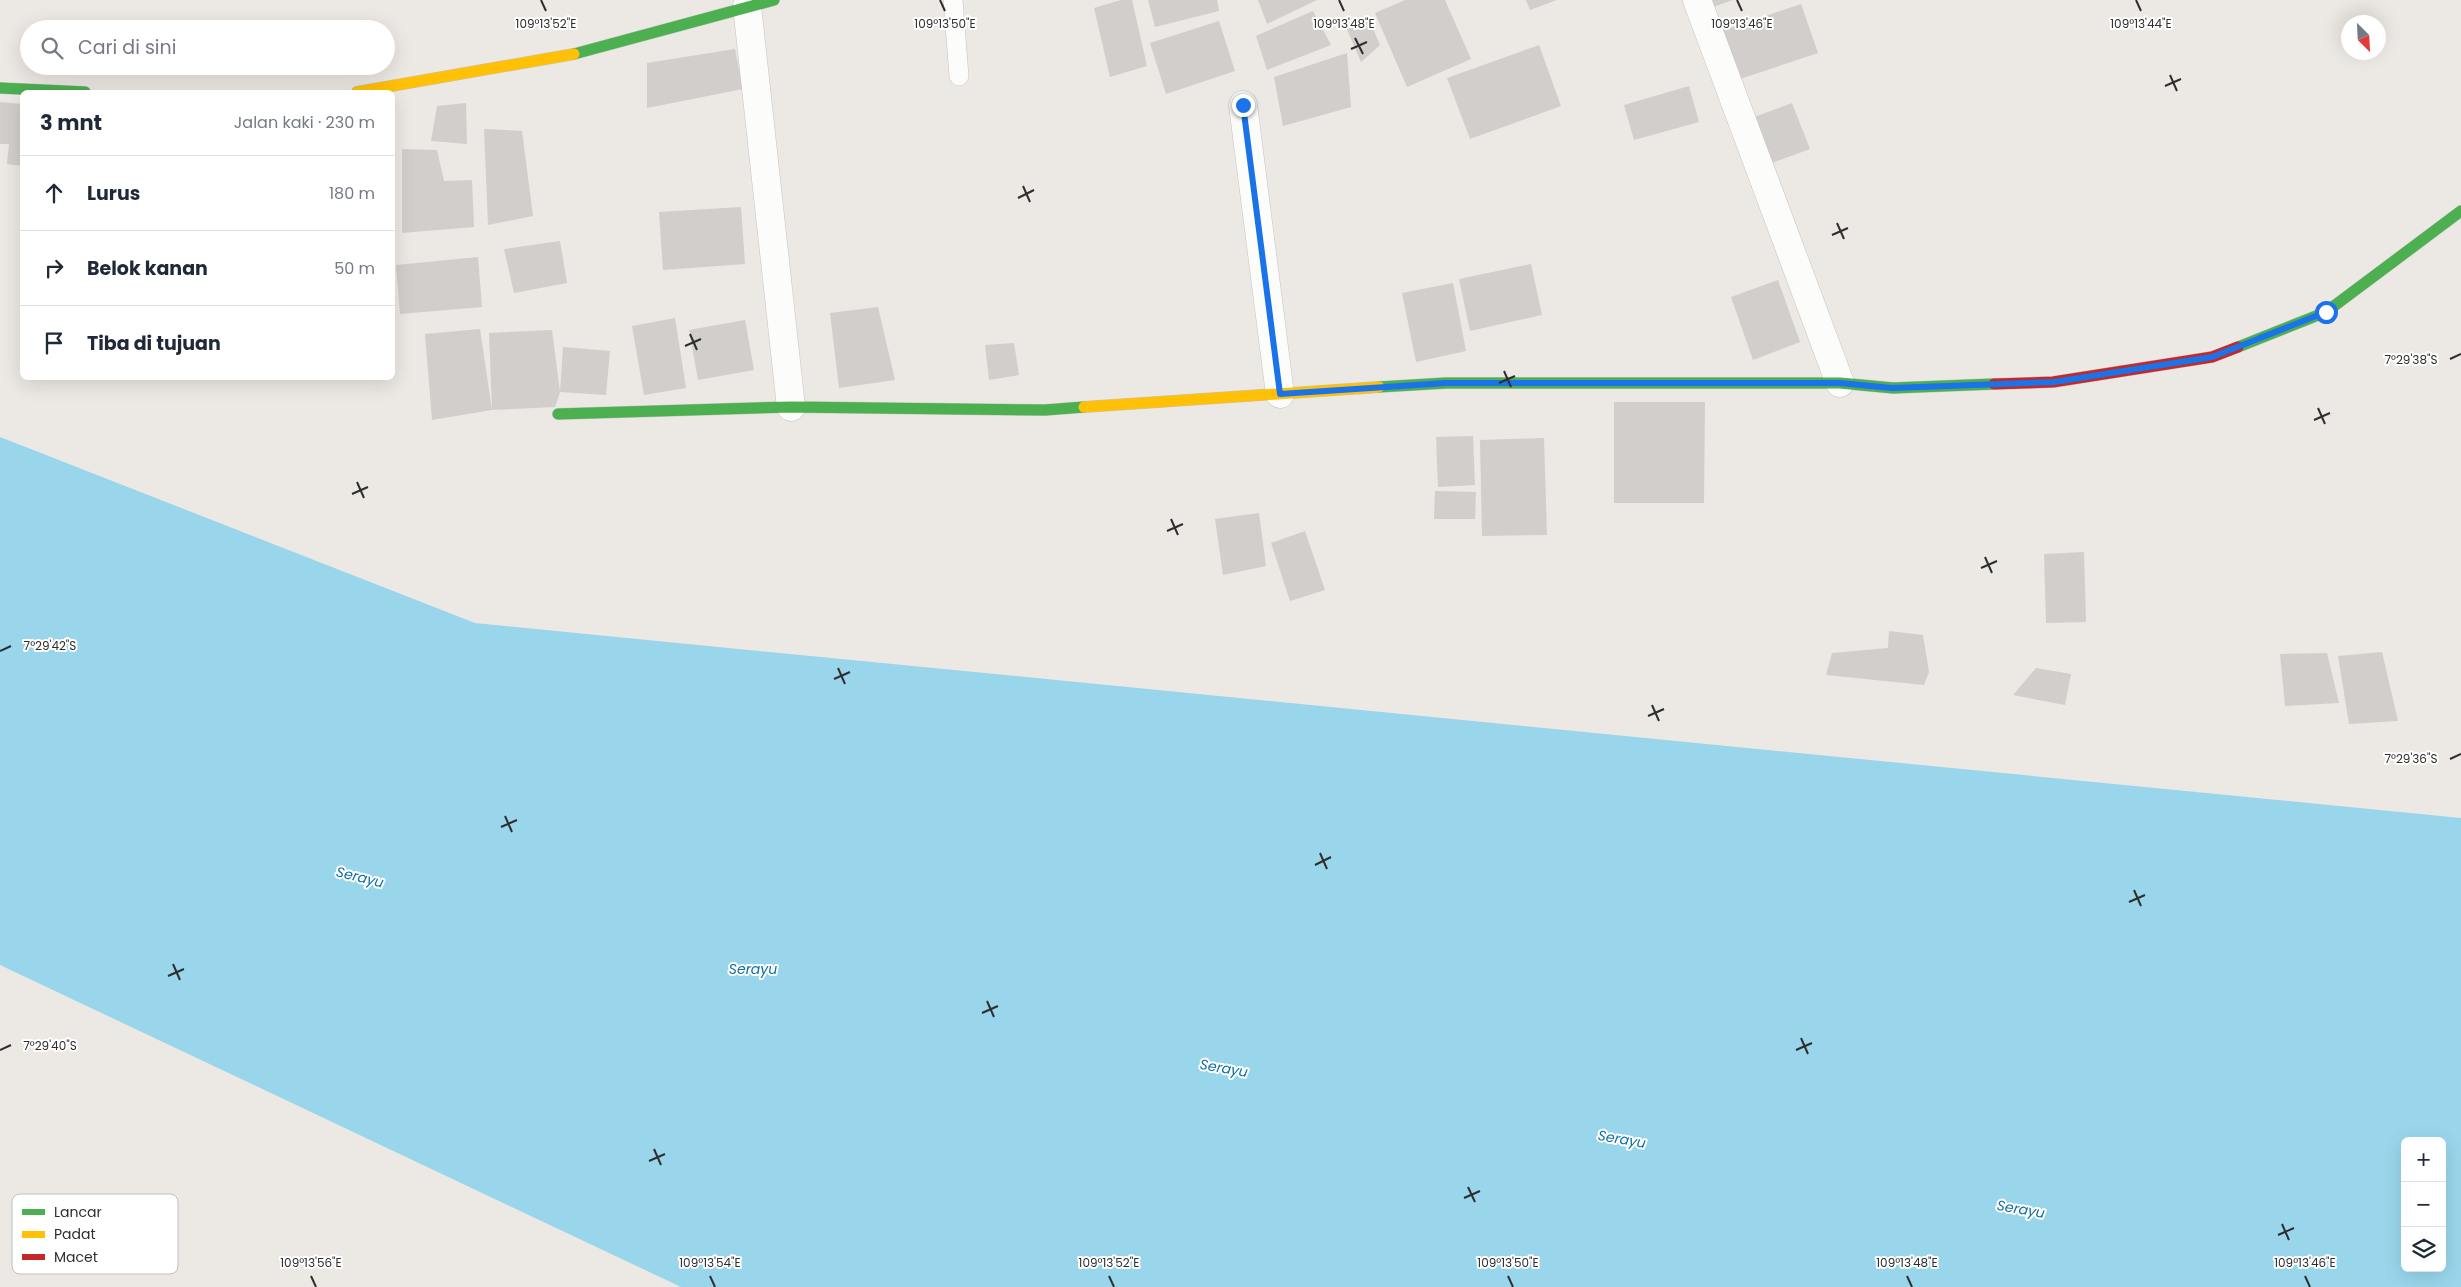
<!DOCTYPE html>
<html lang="id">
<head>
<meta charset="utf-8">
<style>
	body { margin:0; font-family:Poppins,sans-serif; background:#f6f6f7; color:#1f2937 }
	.controls { position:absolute; right:15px; bottom:15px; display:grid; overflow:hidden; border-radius:8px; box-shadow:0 5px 20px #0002 }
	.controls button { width:45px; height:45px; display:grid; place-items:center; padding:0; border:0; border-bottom:1px solid #e0e1e3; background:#fff; color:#1f2937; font:25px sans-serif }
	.compass { position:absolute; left:2341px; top:15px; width:45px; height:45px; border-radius:50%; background:#fff; box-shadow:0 5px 20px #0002; rotate:156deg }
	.stop { position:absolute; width:15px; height:15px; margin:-11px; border:4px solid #1a73e8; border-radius:50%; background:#fff }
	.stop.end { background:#1a73e8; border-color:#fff; box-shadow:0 1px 5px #0008 }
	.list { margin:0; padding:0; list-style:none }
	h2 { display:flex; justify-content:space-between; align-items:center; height:65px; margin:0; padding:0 20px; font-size:21px }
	h2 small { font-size:16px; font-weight:400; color:#747a83 }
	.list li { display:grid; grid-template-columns:32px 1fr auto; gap:15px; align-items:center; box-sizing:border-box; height:75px; padding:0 20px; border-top:1px solid #e0e1e3 }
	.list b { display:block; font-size:19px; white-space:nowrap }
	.list em { font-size:16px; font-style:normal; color:#747a83 }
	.icon { flex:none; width:28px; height:28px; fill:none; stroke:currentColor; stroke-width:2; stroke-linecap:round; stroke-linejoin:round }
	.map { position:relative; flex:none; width:2461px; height:1287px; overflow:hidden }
	.search { position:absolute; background:#fff; box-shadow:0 5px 20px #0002; left:20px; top:20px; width:375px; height:55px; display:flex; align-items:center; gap:12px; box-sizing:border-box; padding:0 18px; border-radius:28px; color:#747a83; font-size:19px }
	.panel { position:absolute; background:#fff; box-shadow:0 5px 20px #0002; left:20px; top:90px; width:375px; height:290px; border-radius:8px }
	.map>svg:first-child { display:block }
	.water { fill:#99d6ec; fill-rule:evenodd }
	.building { fill:#d1cecb }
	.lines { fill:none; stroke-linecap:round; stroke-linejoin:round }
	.lane-casing { stroke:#c5c4c5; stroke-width:20 }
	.street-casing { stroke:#c5c4c5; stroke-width:29 }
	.fast-casing { stroke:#c5c4c5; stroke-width:12 }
	.slow-casing { stroke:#c5c4c5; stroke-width:12 }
	.jam-casing { stroke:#c5c4c5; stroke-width:12 }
	.lane { stroke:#fcfcfb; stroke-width:19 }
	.street { stroke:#fcfcfb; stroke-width:28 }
	.fast { stroke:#4caf50; stroke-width:11 }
	.slow { stroke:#ffc107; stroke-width:11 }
	.jam { stroke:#c62828; stroke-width:11 }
	.route { stroke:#1a73e8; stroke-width:6 }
	.ticks { fill:none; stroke:#2e2e2e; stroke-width:2 }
	.labels { text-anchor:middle; stroke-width:4; stroke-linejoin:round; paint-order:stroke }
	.water-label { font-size:14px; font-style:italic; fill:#0d6fa3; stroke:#fff }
	.key { fill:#fff; stroke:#c0c0c0; stroke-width:1 }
	.key-label { font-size:14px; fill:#2e2e2e }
	.ticks-label { font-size:12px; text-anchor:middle; fill:#2e2e2e; stroke:#fff; stroke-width:4; stroke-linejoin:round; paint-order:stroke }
</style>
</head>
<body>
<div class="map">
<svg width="2461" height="1287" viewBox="0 0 2461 1287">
	<rect width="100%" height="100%" fill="#ece8e4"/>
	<path class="water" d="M0,437l475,186 1986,195v469h-1780l-681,-322zM2405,1141h37v127h-37z"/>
	<g class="building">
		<path d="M1121,0h11l15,66 -37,11 -16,-69z"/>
		<path d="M1148,0h69l2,11 -64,16z"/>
		<path d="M1258,0h59l-50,24z"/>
		<path d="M1405,0h40l26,59 -64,28 -32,-74z"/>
		<path d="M1526,0h31l-27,10z"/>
		<path d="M1711,0h22l-20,7z"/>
		<path d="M1801,4l17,49 -81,27 -16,-49z"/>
		<path d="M1313,11l18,34 -64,25 -11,-34z"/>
		<path d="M1368,17l12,28 -19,17 -16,-37z"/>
		<path d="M1219,21l16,50 -69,23 -16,-51z"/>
		<path d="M1539,45l22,61 -91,33 -23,-61z"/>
		<path d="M735,49l8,40 -96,19v-45z"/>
		<path d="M1347,53l4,54 -68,19 -9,-49z"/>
		<path d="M1689,86l10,36 -65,18 -10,-35z"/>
		<path d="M0,102l22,2v62l-15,-2 2,-20h-9z"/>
		<path d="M466,103l1,41 -36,-3 6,-35z"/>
		<path d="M1792,103l18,46 -41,15 -17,-46z"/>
		<path d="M484,129l38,2 11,85 -45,9z"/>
		<path d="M402,149l35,1 7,31 28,-1 2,47 -72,6z"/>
		<path d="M741,207l4,57 -82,6 -4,-58z"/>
		<path d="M560,241l7,42 -53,10 -10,-44z"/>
		<path d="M478,257l4,50 -82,7 -4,-49z"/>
		<path d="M1531,264l11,51 -72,16 -11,-52z"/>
		<path d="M1778,280l22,62 -47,18 -22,-63z"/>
		<path d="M1453,283l13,68 -50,11 -14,-69z"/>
		<path d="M878,307l17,73 -56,8 -9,-75z"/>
		<path d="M675,318l11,70 -42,7 -12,-69z"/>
		<path d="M745,320l9,50 -56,10 -9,-50z"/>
		<path d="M480,329l12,81 -60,10 -7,-86z"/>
		<path d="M552,330l8,62 -5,15 -63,3 -3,-77z"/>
		<path d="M1014,343l5,32 -30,5 -4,-35z"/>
		<path d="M563,347l47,4 -4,44 -46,-3z"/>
		<path d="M1614,402h91l-1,101h-90z"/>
		<path d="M1473,436l2,49 -37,2 -2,-50z"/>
		<path d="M1544,438l3,97 -65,1 -2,-96z"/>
		<path d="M1435,491l41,1 -1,27h-41z"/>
		<path d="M1259,513l7,53 -43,9 -8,-56z"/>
		<path d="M1305,531l20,59 -35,11 -19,-58z"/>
		<path d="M2084,552l2,70 -40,1 -2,-69z"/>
		<path d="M1889,631l34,4 6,37 -5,13 -98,-10 6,-22 56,-5z"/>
		<path d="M2382,652l16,69 -49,3 -11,-68z"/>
		<path d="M2327,653l12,50 -54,3 -5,-52z"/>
		<path d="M2036,668l35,6 -6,31 -52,-10z"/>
	</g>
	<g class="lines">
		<defs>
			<path id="lane" d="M953,0l6,76"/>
			<g id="street">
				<path d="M1697,0l143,383"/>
				<path d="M747,6l44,401"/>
				<path d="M1243,105l37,289"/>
			</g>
			<g id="fast">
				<path d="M574,54l200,-54"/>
				<path d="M0,88l85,4"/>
				<path d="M2238,347l88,-35 135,-101"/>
				<path d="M1379,387l67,-4h394l53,5 101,-4"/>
				<path d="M558,414l233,-7 254,3 39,-3"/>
			</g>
			<g id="slow">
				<path d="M357,92l217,-38"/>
				<path d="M1084,407l295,-20"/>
			</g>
			<path id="jam" d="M1994,384l59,-2 159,-25 26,-10"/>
		</defs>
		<use href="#lane" class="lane-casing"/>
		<use href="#street" class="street-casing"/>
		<use href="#fast" class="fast-casing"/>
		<use href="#slow" class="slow-casing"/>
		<use href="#jam" class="jam-casing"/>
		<use href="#lane" class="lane"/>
		<use href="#street" class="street"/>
		<use href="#fast" class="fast"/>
		<use href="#slow" class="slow"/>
		<use href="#jam" class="jam"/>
	</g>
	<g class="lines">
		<path class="route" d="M1243,105l37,289 166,-11h394l52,5 162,-6 158,-25 114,-45"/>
	</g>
	<path class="ticks" d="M541,0l5,11M940,0l5,11M1339,0l5,11M1737,0l5,11M2136,0l5,11M1355,38l8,16M1351,49l16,-7M2170,75l7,16M2165,86l16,-7M1023,186l7,16M1018,198l16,-8M1837,223l7,16M1832,235l16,-7M690,334l7,16M685,346l16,-7M2450,359l11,-5M1504,371l7,16M1499,383l16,-7M2318,408l7,16M2314,420l16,-7M357,482l7,16M352,494l16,-7M1171,519l7,16M1167,531l16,-7M1985,557l7,16M1981,568l16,-7M0,651l11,-5M838,668l7,16M834,679l16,-7M1652,705l7,16M1648,716l16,-7M2450,759l11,-5M505,816l7,16M501,827l16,-7M1320,853l7,16M1315,865l16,-8M2134,890l7,16M2129,902l16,-7M173,964l7,16M168,976l16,-7M987,1001l7,16M982,1013l16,-7M1801,1038l7,16M0,1050l11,-5M1796,1050l16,-7M654,1149l7,16M649,1161l16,-7M1468,1187l7,15M1464,1198l16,-7M2282,1224l7,16M2278,1235l16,-7M311,1276l5,11M710,1276l5,11M1109,1276l5,11M1508,1276l5,11M1907,1276l5,11M2305,1276l5,11"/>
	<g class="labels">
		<g class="water-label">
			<text transform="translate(360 877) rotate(14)" y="5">Serayu</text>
			<text x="753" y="974">Serayu</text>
			<text transform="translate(1224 1068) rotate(10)" y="5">Serayu</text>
			<text transform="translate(1622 1139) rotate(10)" y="5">Serayu</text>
			<text transform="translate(2021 1209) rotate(10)" y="5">Serayu</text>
		</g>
	</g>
	<rect x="12" y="1194" width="166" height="80" rx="8" class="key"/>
	<rect x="22" y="1209" width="23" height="6" fill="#4caf50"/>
	<rect x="22" y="1231" width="23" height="7" fill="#ffc107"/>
	<rect x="22" y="1254" width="23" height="6" fill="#c62828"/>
	<g class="key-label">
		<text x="54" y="1217">Lancar</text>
		<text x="54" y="1239">Padat</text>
		<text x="54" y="1262">Macet</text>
	</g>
	<g class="ticks-label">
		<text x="546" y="28">109°13'52"E</text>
		<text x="945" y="28">109°13'50"E</text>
		<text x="1344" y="28">109°13'48"E</text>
		<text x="1742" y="28">109°13'46"E</text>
		<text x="2141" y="28">109°13'44"E</text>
		<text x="2411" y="364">7°29'38"S</text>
		<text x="50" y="650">7°29'42"S</text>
		<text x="2411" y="763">7°29'36"S</text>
		<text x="50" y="1050">7°29'40"S</text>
		<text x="311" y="1267">109°13'56"E</text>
		<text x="710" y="1267">109°13'54"E</text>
		<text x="1109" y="1267">109°13'52"E</text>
		<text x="1508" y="1267">109°13'50"E</text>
		<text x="1907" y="1267">109°13'48"E</text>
		<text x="2305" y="1267">109°13'46"E</text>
	</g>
</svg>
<div class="controls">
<button>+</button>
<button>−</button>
<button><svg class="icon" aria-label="layers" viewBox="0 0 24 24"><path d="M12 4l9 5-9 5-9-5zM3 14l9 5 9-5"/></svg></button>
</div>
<svg class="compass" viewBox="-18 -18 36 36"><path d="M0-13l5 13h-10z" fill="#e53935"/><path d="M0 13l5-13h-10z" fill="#747a83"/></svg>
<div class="stop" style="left:2326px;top:312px"></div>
<div class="stop end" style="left:1243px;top:105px"></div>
<div class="search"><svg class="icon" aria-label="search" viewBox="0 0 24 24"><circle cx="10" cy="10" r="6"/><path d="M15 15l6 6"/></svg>Cari di sini</div>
<section class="panel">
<h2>3 mnt<small>Jalan kaki · 230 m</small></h2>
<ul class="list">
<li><svg class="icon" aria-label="ahead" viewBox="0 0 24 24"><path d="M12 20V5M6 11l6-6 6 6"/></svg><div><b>Lurus</b></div><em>180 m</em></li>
<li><svg class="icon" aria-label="right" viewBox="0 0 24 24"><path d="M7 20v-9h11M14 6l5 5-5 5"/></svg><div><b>Belok kanan</b></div><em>50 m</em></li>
<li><svg class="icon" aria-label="arrive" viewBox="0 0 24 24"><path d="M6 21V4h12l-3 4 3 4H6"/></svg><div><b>Tiba di tujuan</b></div></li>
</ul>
</section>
</div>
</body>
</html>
